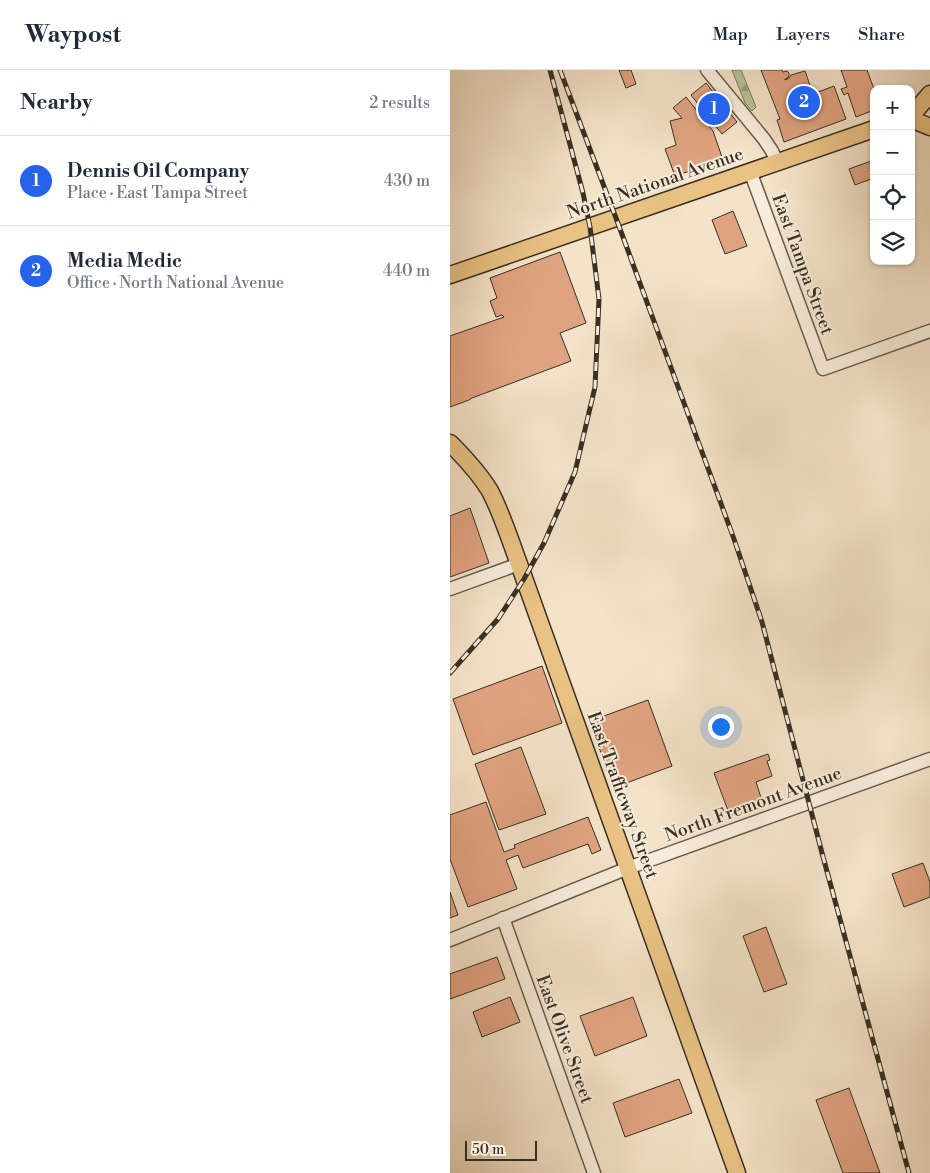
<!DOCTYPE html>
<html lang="en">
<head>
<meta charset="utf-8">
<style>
	body { margin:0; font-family:"Libre Bodoni",serif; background:#f2f2f3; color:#1f2937 }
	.controls { position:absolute; right:15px; top:15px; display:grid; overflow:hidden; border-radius:10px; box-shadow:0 1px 4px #0004 }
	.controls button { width:45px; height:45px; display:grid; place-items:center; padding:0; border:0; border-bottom:1px solid #e0e1e3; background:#fff; color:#1f2937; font:25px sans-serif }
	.scale { position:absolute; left:15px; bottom:12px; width:72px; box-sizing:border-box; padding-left:5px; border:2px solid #383024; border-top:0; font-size:14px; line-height:18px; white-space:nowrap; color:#383024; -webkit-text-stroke:4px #f8eddc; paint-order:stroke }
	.you { position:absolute; left:270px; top:656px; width:18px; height:18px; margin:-12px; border:4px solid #fff; border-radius:50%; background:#1a73e8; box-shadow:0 0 0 8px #1a73e833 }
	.badge { display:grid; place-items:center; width:32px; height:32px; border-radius:50%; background:#2563eb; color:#fff; font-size:16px; font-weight:700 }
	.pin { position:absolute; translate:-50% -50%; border:2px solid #fff; box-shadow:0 1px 5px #0006 }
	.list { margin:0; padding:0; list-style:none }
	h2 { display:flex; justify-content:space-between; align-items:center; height:65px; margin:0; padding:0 20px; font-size:21px }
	h2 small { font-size:16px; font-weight:400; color:#747a83 }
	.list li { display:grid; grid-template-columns:32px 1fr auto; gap:15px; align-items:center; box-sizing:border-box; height:90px; padding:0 20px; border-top:1px solid #e0e1e3 }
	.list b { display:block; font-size:19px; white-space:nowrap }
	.list p { margin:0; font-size:16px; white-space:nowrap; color:#747a83 }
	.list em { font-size:16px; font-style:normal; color:#747a83 }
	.icon { flex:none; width:28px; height:28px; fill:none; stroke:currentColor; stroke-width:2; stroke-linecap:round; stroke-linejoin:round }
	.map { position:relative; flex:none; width:480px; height:1103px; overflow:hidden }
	header { display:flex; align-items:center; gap:30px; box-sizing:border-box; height:70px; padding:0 25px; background:#fff; border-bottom:1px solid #e0e1e3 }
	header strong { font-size:24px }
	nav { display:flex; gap:28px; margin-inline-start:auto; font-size:18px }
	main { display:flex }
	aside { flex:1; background:#fff }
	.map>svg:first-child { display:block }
	.forest { fill:url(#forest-firs); stroke:#787a5f }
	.building { fill:#e0a381; stroke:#383024 }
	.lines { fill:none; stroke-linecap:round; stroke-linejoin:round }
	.minor-casing { stroke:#675d4d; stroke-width:15 }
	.major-casing { stroke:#383024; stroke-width:19 }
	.minor { stroke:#f8eddc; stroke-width:12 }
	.major { stroke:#eac284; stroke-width:16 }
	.rail-casing { stroke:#383024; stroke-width:5 }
	.rail { stroke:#f8eddc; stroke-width:3; stroke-dasharray:9; stroke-linecap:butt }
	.labels { text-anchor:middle; stroke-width:4; stroke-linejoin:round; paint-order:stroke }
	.street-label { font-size:18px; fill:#383024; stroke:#f8eddc }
</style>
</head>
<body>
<header>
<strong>Waypost</strong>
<nav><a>Map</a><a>Layers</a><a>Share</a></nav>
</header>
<main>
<aside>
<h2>Nearby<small>2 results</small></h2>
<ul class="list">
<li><span class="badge">1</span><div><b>Dennis Oil Company</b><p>Place · East Tampa Street</p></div><em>430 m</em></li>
<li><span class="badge">2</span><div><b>Media Medic</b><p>Office · North National Avenue</p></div><em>440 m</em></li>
</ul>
</aside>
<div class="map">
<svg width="480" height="1103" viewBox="0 0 480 1103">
	<defs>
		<pattern id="forest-firs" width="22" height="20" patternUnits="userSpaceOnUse" patternTransform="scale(1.25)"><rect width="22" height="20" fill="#b7c59a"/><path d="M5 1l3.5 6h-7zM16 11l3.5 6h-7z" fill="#96a07d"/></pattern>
	</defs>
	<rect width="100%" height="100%" fill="#f5e3c9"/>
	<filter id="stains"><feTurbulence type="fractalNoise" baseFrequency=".004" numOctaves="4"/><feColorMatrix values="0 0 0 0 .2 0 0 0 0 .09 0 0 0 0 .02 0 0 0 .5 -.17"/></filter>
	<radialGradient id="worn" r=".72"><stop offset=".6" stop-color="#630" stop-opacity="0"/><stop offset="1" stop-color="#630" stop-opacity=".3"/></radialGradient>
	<path class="forest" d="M282,0h9l15,37 -4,4 -7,-8z"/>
	<g class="building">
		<path d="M169,0h12l5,14 -10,4z"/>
		<path d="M311,0h21l1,2 4,-1 2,2v2l-1,3 -3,1v1l4,-2 2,-3 14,-4 8,23 21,-8 12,33 -62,23 -7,-22 3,-1z"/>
		<path d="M391,0h26l7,19v21l-18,7 -8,-24 -4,2 -3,-6 6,-2z"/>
		<path d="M256,13l31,39 -15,12 -31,-39z"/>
		<path d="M236,27l27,34 10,29 -48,16 -10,-27 11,-4 -6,-24 12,-3 -9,-10z"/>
		<path d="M424,90v26l-3,-7 -16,6 -6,-16z"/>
		<path d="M283,141l14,35 -22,8 -13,-34z"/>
		<path d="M110,182l26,71 -26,10 11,28 -99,37 -3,2 -19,7v-71l54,-19 -2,-2 -6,2 -6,-16 7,-3 -7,-20z"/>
		<path d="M20,438l19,55 -39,14v-61z"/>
		<path d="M92,596l20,57 -89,32 -20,-56z"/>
		<path d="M198,630l24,66 -59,22 -23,-67z"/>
		<path d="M71,677l25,67 -47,16 -24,-66z"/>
		<path d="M318,684l2,6 -3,1 5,15 -16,6 7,22 -33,12 -16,-43z"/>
		<path d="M36,732l18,50 11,-4 -1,-3 74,-28 13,33 -9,4 -4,-10 -65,24 -5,-13 -12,5 11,29 -49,18 -18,-48v-44z"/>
		<path d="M473,793l7,19v15l-26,10 -12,-33z"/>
		<path d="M0,822l8,23 -8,3z"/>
		<path d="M316,857l21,57 -23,8 -21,-56z"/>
		<path d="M47,887l8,22 -55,20v-25z"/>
		<path d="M60,927l10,25 -38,15 -9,-25z"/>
		<path d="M183,927l14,39 -52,20 -15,-40z"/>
		<path d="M229,1009l13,34 -67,24 -12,-34z"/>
		<path d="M399,1018l31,85h-37l-27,-73z"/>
	</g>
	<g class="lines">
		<defs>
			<g id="minor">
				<path d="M257,0l57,69 8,12 5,11"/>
				<path d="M300,101l73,198 107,-38"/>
				<path d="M0,519l69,-25"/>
				<path d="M53,848l91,255"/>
				<path d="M0,870l178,-72 302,-109"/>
			</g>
			<g id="major">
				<path d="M462,45l18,-21"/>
				<path d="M461,49l19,8"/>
				<path d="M0,205l424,-146"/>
				<path d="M0,373c15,15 29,30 40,48 12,23 20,49 29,73l218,609"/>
			</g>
		</defs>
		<use href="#minor" class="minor-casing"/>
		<use href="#major" class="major-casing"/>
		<use href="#minor" class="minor"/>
		<use href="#major" class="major"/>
		<defs>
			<g id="rail">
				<path d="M110,0l56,148 118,321 28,83 60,231 87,320"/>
				<path d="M0,603l48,-54 26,-40 20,-36 31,-71 20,-85 4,-88 -9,-72 -7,-34 -33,-123"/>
			</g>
		</defs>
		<use href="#rail" class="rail-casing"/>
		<use href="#rail" class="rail"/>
	</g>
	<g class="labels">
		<g class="street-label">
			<text transform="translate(205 113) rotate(-19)" y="6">North National Avenue</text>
			<text transform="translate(353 194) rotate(70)" y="6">East Tampa Street</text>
			<text transform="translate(173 725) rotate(70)" y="6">East Trafficway Street</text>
			<text transform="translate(303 734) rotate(-20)" y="6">North Fremont Avenue</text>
			<text transform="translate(115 969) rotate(70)" y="6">East Olive Street</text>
		</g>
	</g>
	<rect width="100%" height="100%" filter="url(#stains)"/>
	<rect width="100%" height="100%" fill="url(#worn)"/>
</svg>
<div class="controls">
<button>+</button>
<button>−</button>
<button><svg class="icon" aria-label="locate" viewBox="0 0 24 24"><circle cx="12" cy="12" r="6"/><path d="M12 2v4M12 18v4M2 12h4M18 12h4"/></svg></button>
<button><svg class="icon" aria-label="layers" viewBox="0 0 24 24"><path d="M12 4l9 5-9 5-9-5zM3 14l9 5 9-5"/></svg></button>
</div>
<div class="scale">50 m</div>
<div class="you"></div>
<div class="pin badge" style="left:264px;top:39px">1</div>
<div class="pin badge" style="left:354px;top:32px">2</div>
</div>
</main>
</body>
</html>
